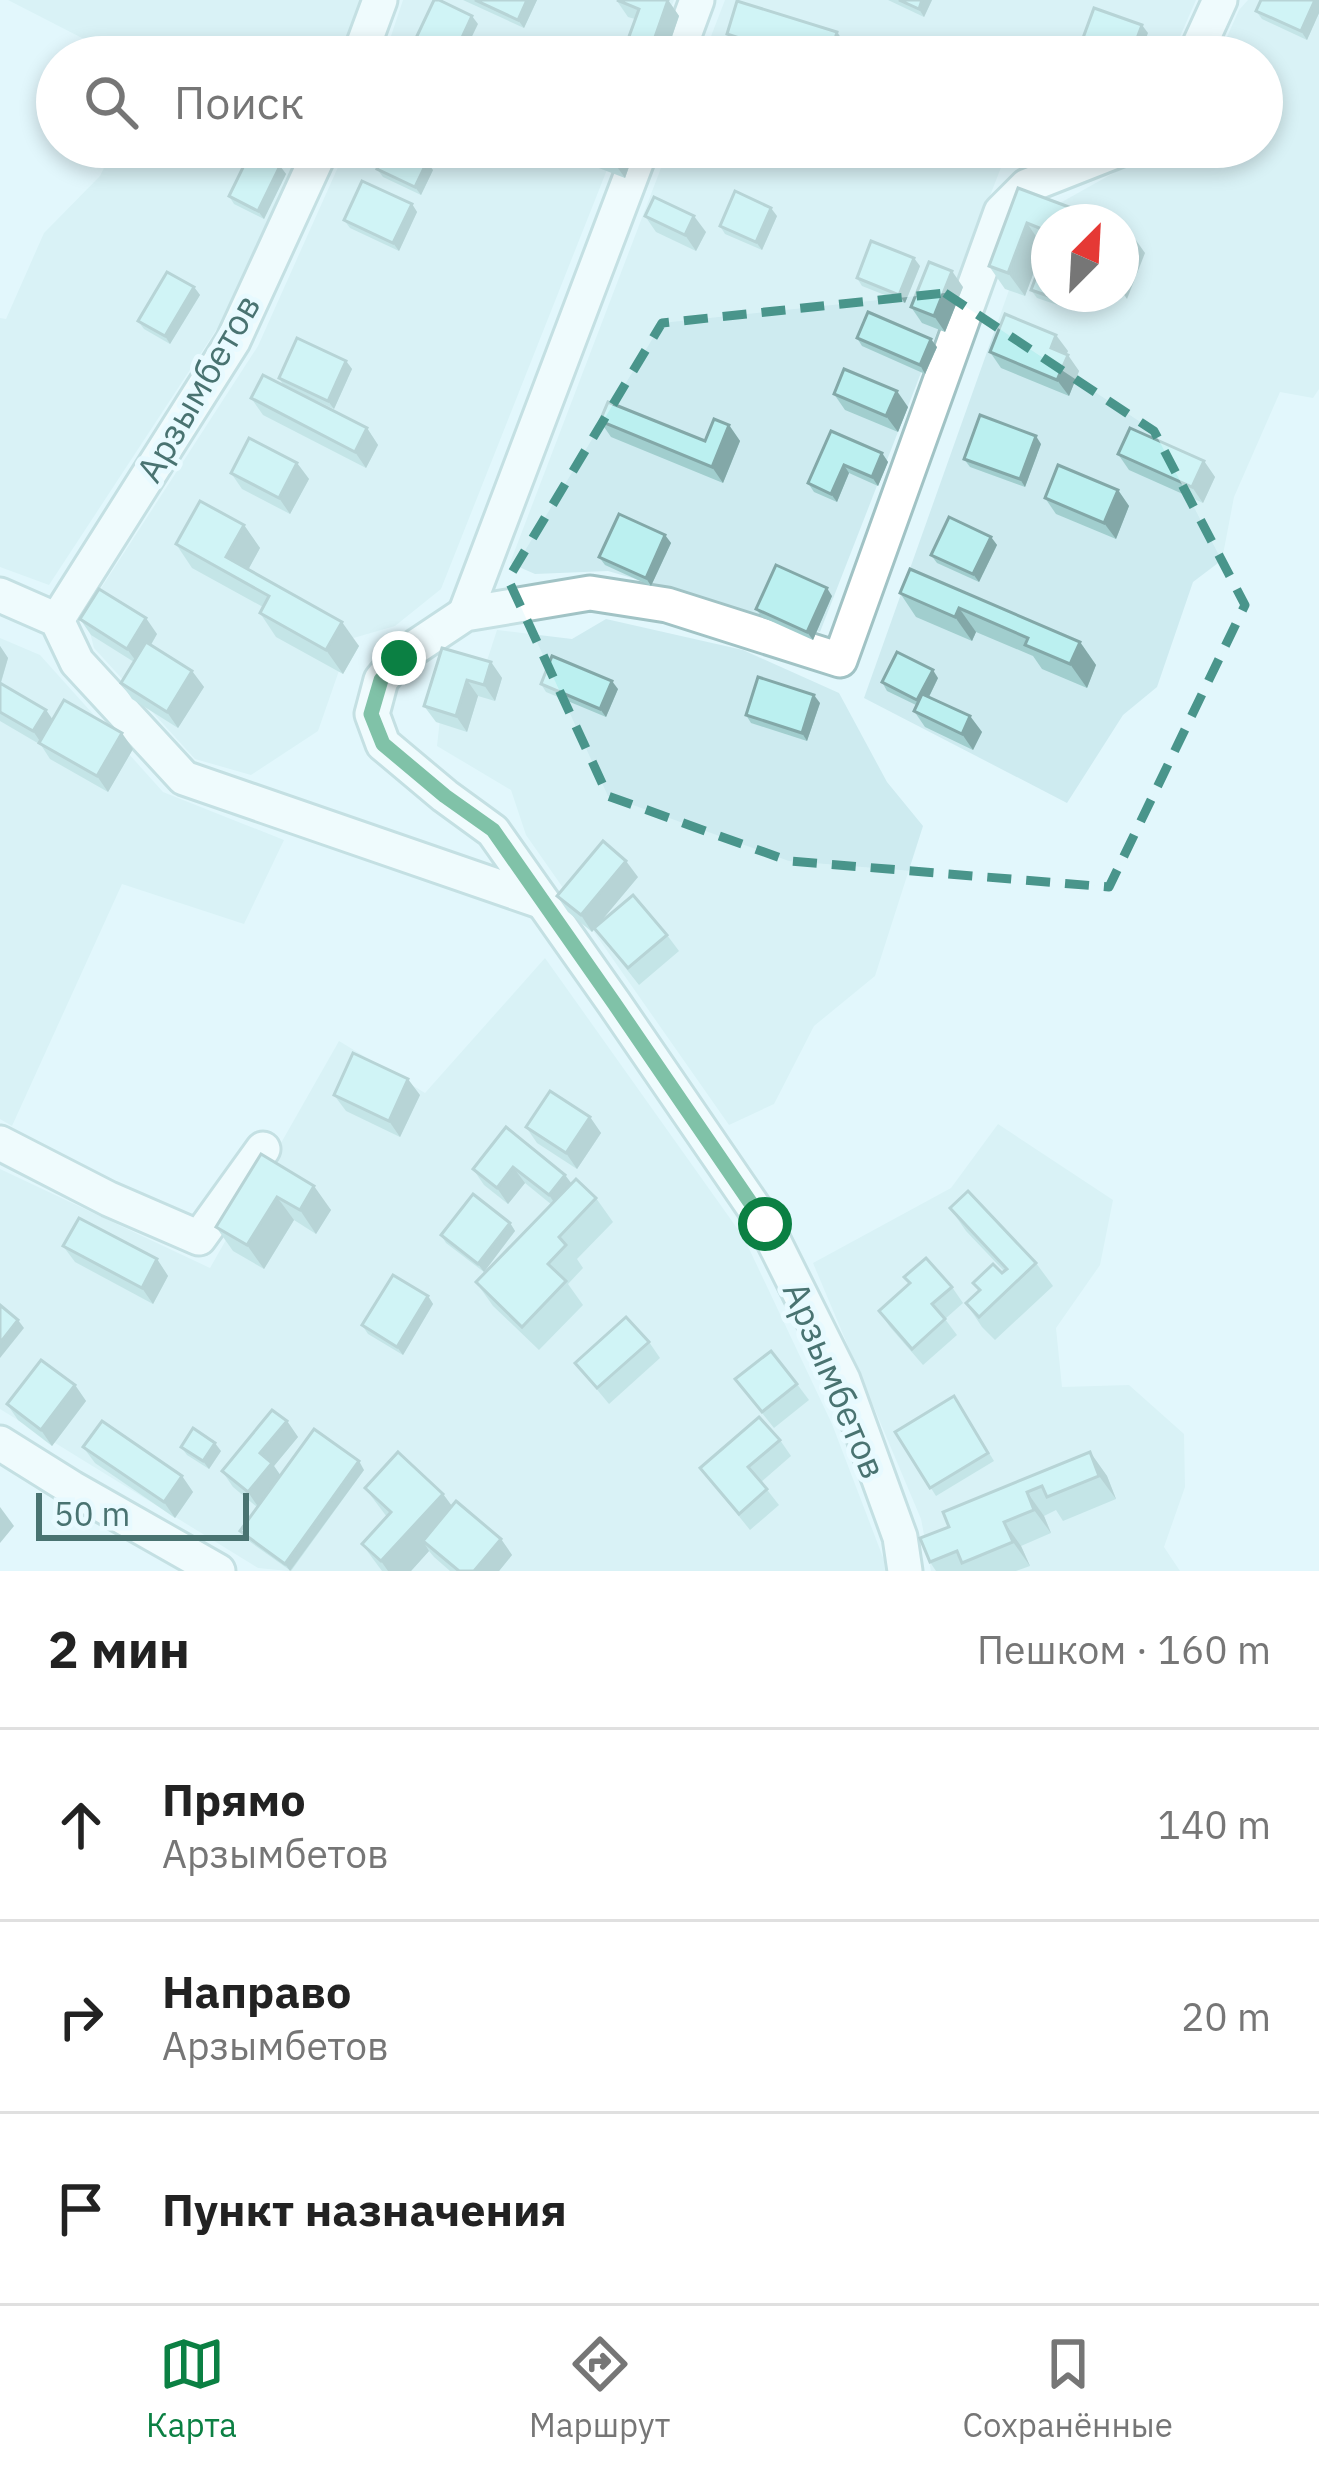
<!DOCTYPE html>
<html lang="ru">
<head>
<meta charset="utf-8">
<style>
	body { margin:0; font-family:"IBM Plex Sans",sans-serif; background:#f6f6f6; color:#222 }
	.compass { position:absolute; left:1031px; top:204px; width:108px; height:108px; border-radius:50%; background:#fff; box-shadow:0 6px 18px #0003; rotate:24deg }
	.scale { position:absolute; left:36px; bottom:30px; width:213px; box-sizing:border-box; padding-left:12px; border:6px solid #497371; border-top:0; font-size:33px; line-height:42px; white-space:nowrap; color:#497371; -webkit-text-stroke:9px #e8faff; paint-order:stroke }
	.stop { position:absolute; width:36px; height:36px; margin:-27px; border:9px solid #0b8043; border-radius:50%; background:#fff }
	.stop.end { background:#0b8043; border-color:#fff; box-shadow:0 3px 12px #0008 }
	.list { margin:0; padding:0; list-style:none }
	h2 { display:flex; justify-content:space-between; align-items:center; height:156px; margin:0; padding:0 48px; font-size:51px }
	h2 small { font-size:39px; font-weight:400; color:#767676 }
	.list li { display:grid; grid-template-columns:78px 1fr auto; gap:36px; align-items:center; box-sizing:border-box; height:192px; padding:0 48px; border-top:3px solid #e0e0e0 }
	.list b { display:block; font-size:45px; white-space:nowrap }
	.list p { margin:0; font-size:39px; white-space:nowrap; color:#767676 }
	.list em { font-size:39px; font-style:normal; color:#767676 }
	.icon { flex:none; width:66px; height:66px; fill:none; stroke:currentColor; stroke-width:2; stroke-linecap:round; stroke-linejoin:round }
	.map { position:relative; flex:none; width:1319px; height:1571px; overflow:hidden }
	.search { position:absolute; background:#fff; box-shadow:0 6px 18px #0003; left:36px; right:36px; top:36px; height:132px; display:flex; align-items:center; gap:30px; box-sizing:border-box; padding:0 42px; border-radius:66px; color:#767676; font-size:45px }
	.sheet { height:732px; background:#fff }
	nav { display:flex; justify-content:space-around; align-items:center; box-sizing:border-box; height:168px; border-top:3px solid #e0e0e0; background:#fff; font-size:33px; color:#767676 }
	nav a { display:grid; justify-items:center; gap:6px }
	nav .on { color:#0b8043 }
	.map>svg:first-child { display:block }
	.residential { fill:#ceebf0; fill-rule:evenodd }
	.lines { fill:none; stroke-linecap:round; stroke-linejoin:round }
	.street-casing { stroke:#a1c3c5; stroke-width:39 }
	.street { stroke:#fff; stroke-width:33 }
	.wall { fill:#a1cece }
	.shaded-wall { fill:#83a8a8 }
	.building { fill:#bbf0f0; stroke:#83a8a8; stroke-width:3 }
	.route { stroke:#0b8043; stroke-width:15 }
	.marked { fill:none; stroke:#49958b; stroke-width:9; stroke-dasharray:24 15; stroke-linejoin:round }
	.labels { text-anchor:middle; stroke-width:10; stroke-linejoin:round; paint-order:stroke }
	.street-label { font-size:36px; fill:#497371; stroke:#e8faff }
</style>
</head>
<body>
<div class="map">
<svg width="1319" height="1571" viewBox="0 0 1319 1571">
	<rect width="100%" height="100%" fill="#e2f7fc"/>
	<g class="residential">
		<path d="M8,0h352l-20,57h-221z"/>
		<path d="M403,0h271l-23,57h-267z"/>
		<path d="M725,0h471l-25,57h-468z"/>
		<path d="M1248,0h71v389l-6,9 -33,-6 -46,105 -12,63 -29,22 -36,105 -34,28 -56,88 -203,-105 171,-481 125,-70h102v-90h-44l21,-47zM1049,222h72v72h-72z"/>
		<path d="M114,147h187l-79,174 -173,264 -49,-18v-249l6,1 38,-86 56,-57z"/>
		<path d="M347,147h269l-175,442 -46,37 -45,13 -32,92 -67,44 -56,-16 -101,-111 -9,-35 173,-267z"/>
		<path d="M669,147h340l-189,485 -212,-61 -73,3 -25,-11z"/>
		<path d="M606,619l137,31 96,43 48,89 36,44 -48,150 -61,50 -40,78 -45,21 -203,-290 -15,-45 -74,-44 9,-81 37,8 14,-43 75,9z"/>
		<path d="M0,638l40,17 123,137 121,48 -40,84 -122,-40 -110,242 -12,-7z"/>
		<path d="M545,958l199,280 88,186 52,136 1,11h-597l-30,-3 -258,-159v-240l210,99 129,-227 86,52z"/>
		<path d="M998,1124l115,76 -13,65 -44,63 6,59 67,-2 55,49 1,53 -21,60 16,24h-249l-10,-52 -108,-256 138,-75z"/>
	</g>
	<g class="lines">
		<defs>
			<g id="street">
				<path d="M359,57l21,-57"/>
				<path d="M676,57l21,-57"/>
				<path d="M1194,57l26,-57"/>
				<path d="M0,595l57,25 20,42 107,116 356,123"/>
				<path d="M465,614l177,-467"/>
				<path d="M57,620l176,-279 89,-194"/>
				<path d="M0,1143l109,56 90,39 64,-89"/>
				<path d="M0,1443l72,45 146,83"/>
				<path d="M905,1571l-5,-34 -57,-157 -78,-156 -151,-221 -121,-172 -48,-35 -62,-52 -11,-30 9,-34 18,-22 66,-44 125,-21 77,12 173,55 161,-448 26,-26 99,-39"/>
			</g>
		</defs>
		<use href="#street" class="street-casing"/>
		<use href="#street" class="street"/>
	</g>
	<g class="wall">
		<path d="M463,0h74l-13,28z"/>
		<path d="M668,0l11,16 -14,41h-39l-3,-4 12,-34 -7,-2 -11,-16z"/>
		<path d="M888,0h44l-8,17z"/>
		<path d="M1319,0v13l-12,27 -45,-21 -6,-8z"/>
		<path d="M727,34l127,22 -148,1 35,-3z"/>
		<path d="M566,147h70l-11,31 -50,-19z"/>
		<path d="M862,147h34l-5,12z"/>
		<path d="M280,166l6,8 -22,45 -30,-15 -5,-8z"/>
		<path d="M377,169l56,1 -12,25 -38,-18z"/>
		<path d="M1018,188l31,34v27l-6,-2 -18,49 -20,-7 -16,-23z"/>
		<path d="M412,204l5,8 -18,39 -49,-23 -6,-8z"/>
		<path d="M645,216l61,16 -10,19 -40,-19z"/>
		<path d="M777,216l-15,34 -37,-16 -5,-8z"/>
		<path d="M920,266l-15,37 -43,-17 -5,-8z"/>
		<path d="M194,287l6,8 -30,49 -26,-15 -6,-8z"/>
		<path d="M963,287l-18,45 -23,-9 -11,-16z"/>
		<path d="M1031,290l50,4 -6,17 -38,-13z"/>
		<path d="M857,338l80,9 -12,27 -63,-28z"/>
		<path d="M1068,351l-2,3 13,17 -10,25 -68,-28 -11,-16z"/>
		<path d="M346,361l6,8 -18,40 -47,-22 80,41 11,17 -12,23 -103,-53 -12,-17 33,-12 -5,-8z"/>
		<path d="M834,394l74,13 -10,25 -53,-22z"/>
		<path d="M600,421l105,20 24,-16 11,16 -17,42 -112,-46z"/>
		<path d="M831,431l51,22 6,9 -10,24 -29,-13 -12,29 -23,-10 -6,-9z"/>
		<path d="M1041,444l-16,43 -55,-20 -6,-8z"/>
		<path d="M1118,454l86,7 11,16 -12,26 -74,-33z"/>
		<path d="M297,463l12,16 -19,35 -48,-25 -11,-16z"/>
		<path d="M1118,490l11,16 -13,33 -60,-25 -11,-16z"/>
		<path d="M244,525l16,23 -12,22 111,76 -16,28 -67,-37 -16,-24 3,-6 -71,-39 -16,-24z"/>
		<path d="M665,535l6,8 -20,43 -46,-21 -6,-8z"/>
		<path d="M991,537l6,8 -18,37 -42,-19 -6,-8z"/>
		<path d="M900,593l180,49 16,23 -9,23 -45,-19 -9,-13 -57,-24 -4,9 -56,-24z"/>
		<path d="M832,596l-19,44 -51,-23 -6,-8z"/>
		<path d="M80,619l77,15 -6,11 41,26 12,16 -26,41 -46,-29 -11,-16 13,-21 -43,-27z"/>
		<path d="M0,646l8,12 -7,25 45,27 7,10 80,29 -25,43 -58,-33 -9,-14 -41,-24z"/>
		<path d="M491,662l11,16 -7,23 -17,-5 -11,36 -31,-10 -12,-16z"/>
		<path d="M938,678l-9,19 41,19 12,16 -9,18 -48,-23 -11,-16 2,-6 -29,-14 -5,-9z"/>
		<path d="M541,684l77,5 -12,28 -60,-25z"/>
		<path d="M820,703l-13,38 -56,-18 -5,-8z"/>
		<path d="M638,877l-40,47 69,11 12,16 -40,34 -45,-57 -2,4 -24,-20 -11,-16z"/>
		<path d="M334,1095h86l-20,42 -54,-26z"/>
		<path d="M590,1117l11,16 -24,36 -40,-26 -11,-16z"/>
		<path d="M506,1127l59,48 7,9 24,14 17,24 -36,37 6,9 -15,16 15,21 -44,45 -46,-44 -17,-24 76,-77 -27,-22 -17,21 -24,-19 -11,-16z"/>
		<path d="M261,1154l70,56 -15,24 -22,-14 -30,49 -31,-18 -17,-24z"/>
		<path d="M950,1208l86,55 17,23 -58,54 -13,-13 -16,-24 13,-12 -6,-8 31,-12 -38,-40z"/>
		<path d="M510,1223l5,8 -31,41 -38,-29 -5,-8z"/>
		<path d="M63,1246l94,13 11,17 -15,28 -78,-42z"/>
		<path d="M952,1287l11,16 -18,16 12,16 -34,30 -33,-38 -11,-16z"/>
		<path d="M428,1296l5,8 -30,51 -35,-21 -6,-9z"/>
		<path d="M649,1342l11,16 -51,46 -34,-41z"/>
		<path d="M735,1379l62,5 12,16 -35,28z"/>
		<path d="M75,1385l11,16 -34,45 -34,-26 -11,-16z"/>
		<path d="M954,1396l40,65 -58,35 -41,-64z"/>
		<path d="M287,1421l11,16 -24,29 6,9 84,-5 -73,101 -45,-32 -6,-8 17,-24 -24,-20 -11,-16z"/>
		<path d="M780,1440l11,16 -30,26 18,23 -29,25 -50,-62z"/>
		<path d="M83,1447l99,29 11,16 -18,26 -80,-55z"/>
		<path d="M181,1447l40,4 -12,18 -22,-14z"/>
		<path d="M1090,1452l17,24 9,23 -53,22 -7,-11 -12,6 7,17 -30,13 9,20 -14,5h-80l-6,-9 19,-35z"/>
		<path d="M365,1488l78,6 9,12 49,33 11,16 -13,16h-49l-16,-14 -5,-6 -18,20h-29l-20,-27 25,-27z"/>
	</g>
	<g class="shaded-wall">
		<path d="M527,0h10l-13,28 -6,-8z"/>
		<path d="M668,0l11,16 -14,41h-17z"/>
		<path d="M922,0h10l-8,17 -5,-8z"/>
		<path d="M1315,0h4v13l-12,27 -6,-9z"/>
		<path d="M472,16l6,8 -16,33h-9z"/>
		<path d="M1142,25l6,8 -9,24h-9z"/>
		<path d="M837,32l17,24v1h-24z"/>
		<path d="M611,147h25l-11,31 -17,-24z"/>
		<path d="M887,147h9l-5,12 -6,-8z"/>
		<path d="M427,162l6,8 -12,25 -6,-8z"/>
		<path d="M280,166l6,8 -22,45 -6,-8z"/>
		<path d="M412,204l5,8 -18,39 -6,-8z"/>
		<path d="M771,208l6,8 -15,34 -6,-8z"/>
		<path d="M694,216l12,16 -10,19 -11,-16z"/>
		<path d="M1027,223l16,24 -18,49 -17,-23z"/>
		<path d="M1128,229l17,24 -18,46 -6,-9v-42z"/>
		<path d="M914,258l6,8 -15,37 -6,-8z"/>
		<path d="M952,271l11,16 -18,45 -11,-16z"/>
		<path d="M194,287l6,8 -30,49 -5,-8z"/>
		<path d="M1072,294h9l-6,17 -6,-8z"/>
		<path d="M1056,335l12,16 -6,13 -11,-16z"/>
		<path d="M931,339l6,8 -12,27 -5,-9z"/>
		<path d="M1068,355l11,16 -10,25 -12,-16z"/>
		<path d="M346,361l6,8 -18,40 -6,-8z"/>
		<path d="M897,391l11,16 -10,25 -12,-16z"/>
		<path d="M729,425l11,16 -17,42 -11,-16z"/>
		<path d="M367,428l11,17 -12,23 -11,-16z"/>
		<path d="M1036,436l5,8 -16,43 -5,-8z"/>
		<path d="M882,453l6,9 -10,24 -6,-9z"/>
		<path d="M1204,461l11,16 -12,26 -11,-16z"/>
		<path d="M297,463l12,16 -19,35 -11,-16z"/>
		<path d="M844,465l5,8 -12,29 -6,-8z"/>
		<path d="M1118,490l11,16 -13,33 -12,-16z"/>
		<path d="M244,525l16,23 -18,33 -16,-24z"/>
		<path d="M665,535l6,8 -20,43 -5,-8z"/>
		<path d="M991,537l6,8 -18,37 -6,-8z"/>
		<path d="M827,588l5,8 -19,44 -6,-8z"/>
		<path d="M959,608l17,24 -4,9 -17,-24z"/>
		<path d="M146,618l11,16 -18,31 -12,-16z"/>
		<path d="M342,622l17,24 -16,28 -17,-24z"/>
		<path d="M1080,642l16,23 -9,23 -17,-24z"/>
		<path d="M0,646l8,12 -8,27z"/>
		<path d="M491,662l11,16 -7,23 -11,-16z"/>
		<path d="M933,670l5,8 -15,31 -6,-9z"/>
		<path d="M192,671l12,16 -26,41 -11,-16z"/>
		<path d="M467,680l11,16 -11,36 -11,-16z"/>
		<path d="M612,681l6,8 -12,28 -6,-8z"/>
		<path d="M814,695l6,8 -13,38 -5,-8z"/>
		<path d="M46,710l11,16 -13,21 -11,-16z"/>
		<path d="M970,716l12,16 -9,18 -11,-16z"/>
		<path d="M122,733l11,16 -25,43 -11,-16z"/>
		<path d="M626,861l12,16 -46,55 -11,-17z"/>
		<path d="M408,1079l12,16 -20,42 -11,-16z"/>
		<path d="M590,1117l11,16 -24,36 -11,-16z"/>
		<path d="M513,1167l12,16 -17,21 -11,-16z"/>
		<path d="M565,1175l12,16 -17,20 -11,-16z"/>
		<path d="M314,1186l17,24 -15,24 -16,-24z"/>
		<path d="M277,1197l17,23 -30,49 -17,-24z"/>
		<path d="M510,1223l5,8 -31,41 -6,-8z"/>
		<path d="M157,1259l11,17 -15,28 -11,-16z"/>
		<path d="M428,1296l5,8 -30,51 -6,-8z"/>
		<path d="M18,1320l6,8 -24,30v-15z"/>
		<path d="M75,1385l11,16 -34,45 -11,-16z"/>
		<path d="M287,1421l11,16 -24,29 9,13 -24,29 -11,-16 12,-39z"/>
		<path d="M215,1443l6,8 -12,18 -6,-8z"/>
		<path d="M1090,1452l17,24 9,23 -17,-23z"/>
		<path d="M359,1461l5,9 -74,101 -5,-7z"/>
		<path d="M182,1476l11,16 -18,26 -11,-16z"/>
		<path d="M1027,1492l17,24 7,17 -17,-23z"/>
		<path d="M443,1494l17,23 -37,24 6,10 -18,20h-23l-7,-10z"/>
		<path d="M0,1507l14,19 -14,17z"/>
		<path d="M1004,1522l17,24 9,20 -17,-24z"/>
		<path d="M501,1539l11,16 -13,16h-25z"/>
	</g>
	<g class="building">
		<path d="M434,0h5l33,16 -19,41h-46z"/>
		<path d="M475,0h52l-9,20z"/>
		<path d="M617,0h51l-20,57h-13l-12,-4 16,-44z"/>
		<path d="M899,0h23l-3,9z"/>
		<path d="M1261,0h54l-14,31 -45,-20z"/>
		<path d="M737,1l100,31 -7,25h-32l-71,-23z"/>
		<path d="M1094,8l48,17 -12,32h-54z"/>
		<path d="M713,42l33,15h-40z"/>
		<path d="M388,147h7l32,15 -12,25 -38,-18z"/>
		<path d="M589,147h22l-3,7z"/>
		<path d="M251,151l29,15 -22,45 -29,-15z"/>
		<path d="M362,181l50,23 -19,39 -49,-23z"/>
		<path d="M1018,188l91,34h-60v10l-22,-9 -19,50 -19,-7z"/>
		<path d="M735,191l36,17 -15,34 -36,-16z"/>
		<path d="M654,197l40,19 -9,19 -40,-19z"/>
		<path d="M1121,226l7,3 -7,19z"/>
		<path d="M871,241l43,17 -15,37 -42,-17z"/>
		<path d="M1045,253l4,1v40h23l-3,9 -38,-13z"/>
		<path d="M929,262l23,9 -18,45 -23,-9z"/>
		<path d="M167,272l27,15 -29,49 -27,-15z"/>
		<path d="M868,312l63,27 -11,26 -63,-27z"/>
		<path d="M1005,314l51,21 -5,13 17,7 -11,25 -67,-28z"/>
		<path d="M297,338l49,23 -18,40 -49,-23z"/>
		<path d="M844,369l53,22 -11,25 -52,-22z"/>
		<path d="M263,375l104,53 -12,24 -104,-54z"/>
		<path d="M608,402l97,39 9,-22 15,6 -17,42 -112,-46z"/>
		<path d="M980,415l56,21 -16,43 -56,-20z"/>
		<path d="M1130,428l74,33 -12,26 -74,-33z"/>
		<path d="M831,431l51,22 -10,24 -28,-12 -13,29 -23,-11z"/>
		<path d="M249,438l48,25 -18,35 -48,-25z"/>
		<path d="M1058,465l60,25 -14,33 -59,-25z"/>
		<path d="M200,501l44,24 -18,32 116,65 -16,28 -66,-37 9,-17 -93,-52z"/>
		<path d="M619,514l46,21 -19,43 -47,-21z"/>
		<path d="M949,517l42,20 -18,37 -42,-19z"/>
		<path d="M776,565l51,23 -20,44 -51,-23z"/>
		<path d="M910,569l170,73 -10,22 -45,-19 3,-7 -69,-30 -4,9 -55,-24z"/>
		<path d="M99,589l47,29 -19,31 -47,-30z"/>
		<path d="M146,642l46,29 -25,41 -46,-29z"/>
		<path d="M442,648l49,14 -7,23 -17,-5 -11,36 -32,-10z"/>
		<path d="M897,652l36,18 -16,30 -35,-18z"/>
		<path d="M552,656l60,25 -12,28 -59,-25z"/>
		<path d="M758,677l56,18 -12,38 -56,-18z"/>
		<path d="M0,683l46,27 -13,21 -33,-19z"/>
		<path d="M922,694l48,22 -8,18 -48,-23z"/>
		<path d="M64,700l58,33 -25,43 -58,-33z"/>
		<path d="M603,841l23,20 -45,54 -24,-19z"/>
		<path d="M633,895l34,40 -39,33 -34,-40z"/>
		<path d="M353,1053l55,26 -19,42 -55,-26z"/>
		<path d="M550,1091l40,26 -24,36 -40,-26z"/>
		<path d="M506,1127l59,48 -16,20 -36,-28 -16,21 -24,-19z"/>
		<path d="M261,1154l53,32 -14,24 -23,-13 -30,48 -31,-18z"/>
		<path d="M576,1179l20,19 -37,39 7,8 -18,19 18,17 -44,46 -46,-45z"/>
		<path d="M968,1191l68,72 -57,54 -13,-14 14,-13 -7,-7 20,-19 9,9 5,-4 -57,-61z"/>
		<path d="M473,1194l37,29 -32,41 -37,-29z"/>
		<path d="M79,1218l78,41 -15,29 -79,-42z"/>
		<path d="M926,1258l26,29 -20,17 13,15 -33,30 -33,-38 31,-28 -6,-6z"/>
		<path d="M393,1275l35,21 -31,51 -35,-22z"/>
		<path d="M0,1305l18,15 -18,23z"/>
		<path d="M626,1317l23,25 -52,46 -22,-25z"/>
		<path d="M771,1351l26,33 -35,28 -27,-33z"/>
		<path d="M41,1360l34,25 -34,45 -34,-26z"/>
		<path d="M954,1396l34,57 -58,35 -35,-56z"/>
		<path d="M272,1410l15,11 -27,32 12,10 -24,29 -26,-21z"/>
		<path d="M759,1417l21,23 -32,27 19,22 -28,25 -39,-46z"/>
		<path d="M102,1421l80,55 -18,26 -81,-55z"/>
		<path d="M193,1428l22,15 -12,18 -22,-14z"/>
		<path d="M314,1429l45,32 -74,103 -45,-33z"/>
		<path d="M398,1452l45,42 -62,67 -19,-17 29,-32 -26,-24z"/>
		<path d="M1090,1452l9,24 -52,21 -5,-11 -15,6 7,18 -30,12 9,20 -51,21 -5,-12 -27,11 -10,-24 29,-11 -6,-15z"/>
		<path d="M456,1501l45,38 -27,32h-15l-36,-30z"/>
	</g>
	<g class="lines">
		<path class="route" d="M399,658l-18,22 -10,34 12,30 62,52 48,34 121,173 151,221"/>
	</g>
	<path d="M0 0H1319V1571H0ZM945,293l209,138 91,174 -136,282 -320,-26 -181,-65 -100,-217 154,-256z" fill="#e2f7fc" fill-opacity=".55" fill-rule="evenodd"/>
	<path class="marked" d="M945,293l209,138 91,174 -136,282 -320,-26 -181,-65 -100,-217 154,-256z"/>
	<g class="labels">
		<g class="street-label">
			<text transform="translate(198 388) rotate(-60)" y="13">Арзымбетов</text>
			<text transform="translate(835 1380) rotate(67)" y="13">Арзымбетов</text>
		</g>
	</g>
</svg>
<svg class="compass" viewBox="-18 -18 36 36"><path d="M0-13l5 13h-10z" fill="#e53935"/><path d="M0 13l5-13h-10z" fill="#767676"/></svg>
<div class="scale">50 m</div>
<div class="stop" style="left:765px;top:1224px"></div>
<div class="stop end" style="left:399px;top:658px"></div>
<div class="search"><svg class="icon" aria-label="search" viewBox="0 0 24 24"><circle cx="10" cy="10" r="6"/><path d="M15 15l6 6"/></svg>Поиск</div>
</div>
<section class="sheet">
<h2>2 мин<small>Пешком · 160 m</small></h2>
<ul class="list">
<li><svg class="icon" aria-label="ahead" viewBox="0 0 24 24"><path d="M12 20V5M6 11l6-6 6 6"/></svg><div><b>Прямо</b><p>Арзымбетов</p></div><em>140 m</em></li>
<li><svg class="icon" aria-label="right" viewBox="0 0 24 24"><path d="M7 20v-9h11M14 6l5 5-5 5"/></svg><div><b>Направо</b><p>Арзымбетов</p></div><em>20 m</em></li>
<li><svg class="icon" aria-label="arrive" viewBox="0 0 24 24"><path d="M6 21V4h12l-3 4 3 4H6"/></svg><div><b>Пункт назначения</b></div></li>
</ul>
</section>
<nav>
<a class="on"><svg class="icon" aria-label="map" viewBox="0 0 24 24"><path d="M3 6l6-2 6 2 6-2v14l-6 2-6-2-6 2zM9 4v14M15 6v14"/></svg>Карта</a>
<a><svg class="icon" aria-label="directions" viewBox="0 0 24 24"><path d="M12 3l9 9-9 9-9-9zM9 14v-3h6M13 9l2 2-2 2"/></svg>Маршрут</a>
<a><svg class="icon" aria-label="saved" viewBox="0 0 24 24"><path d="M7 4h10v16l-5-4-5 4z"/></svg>Сохранённые</a>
</nav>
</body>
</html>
